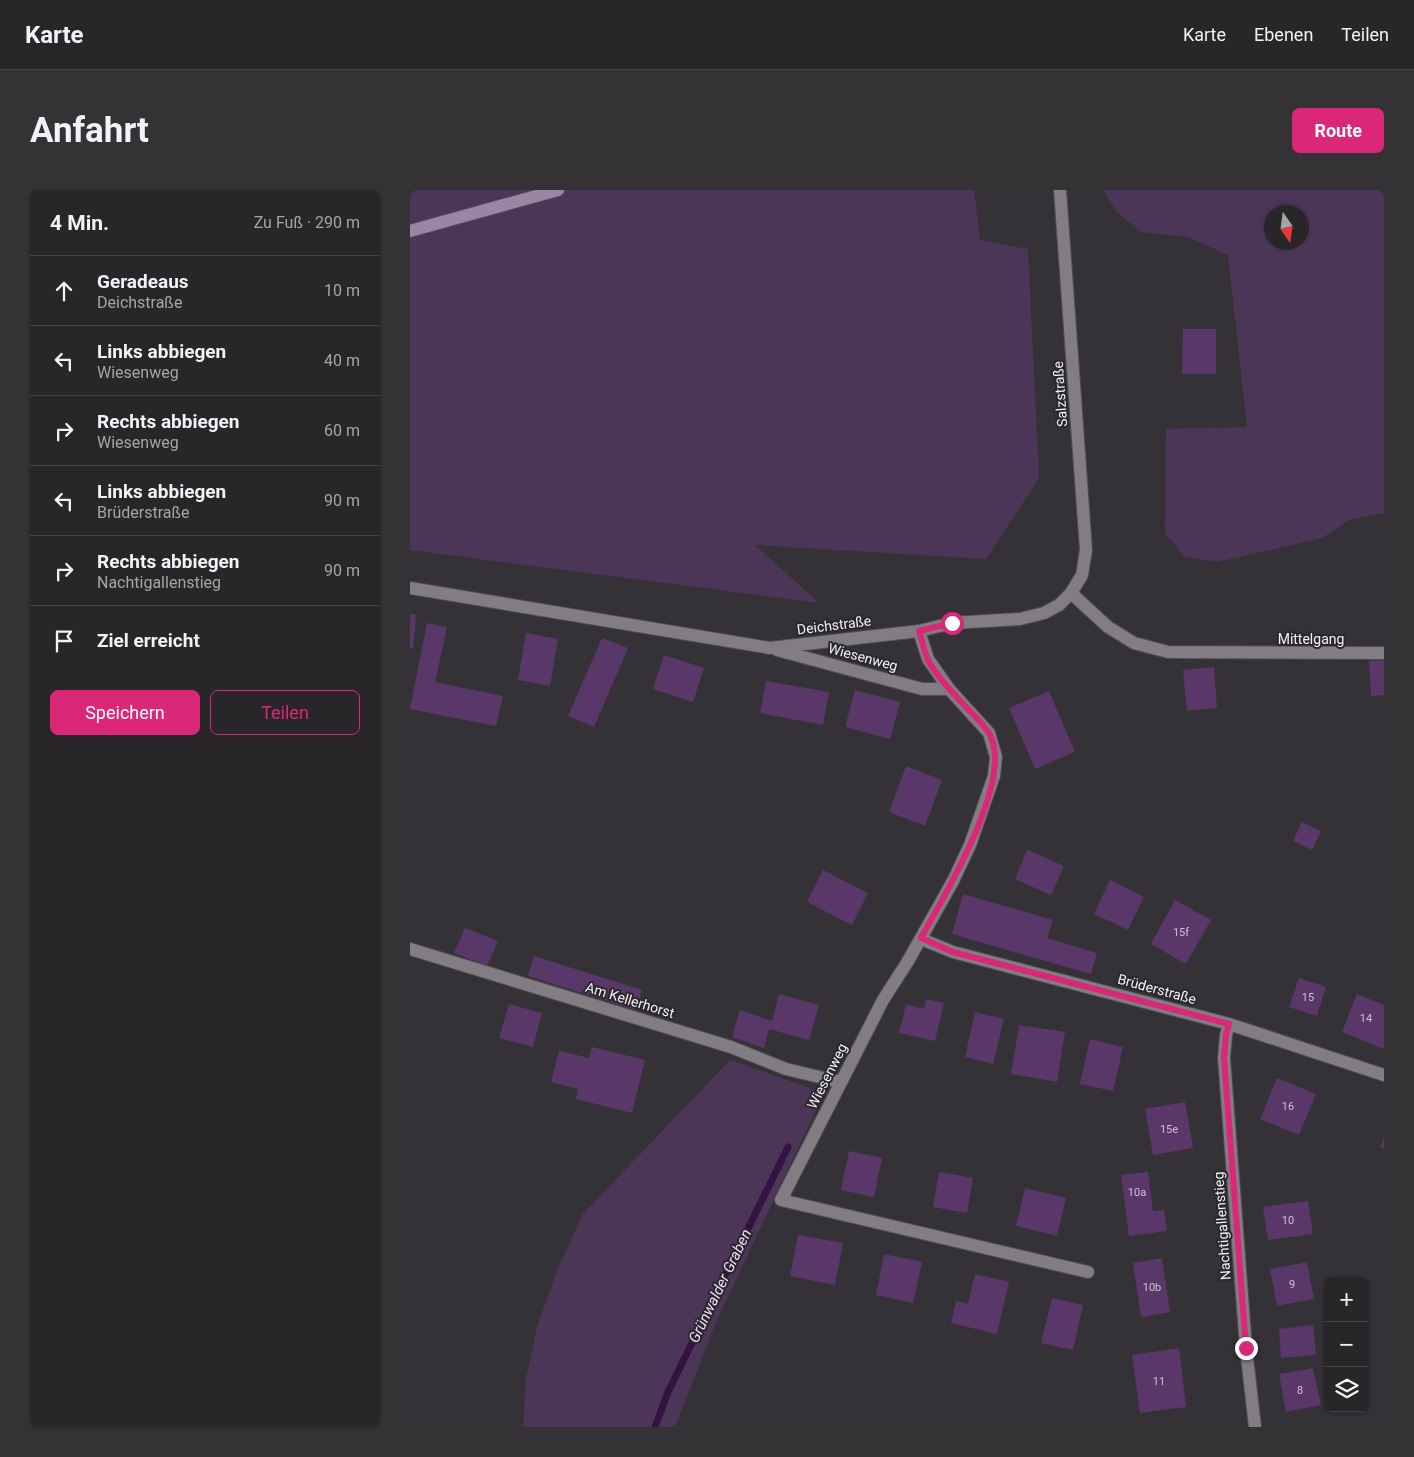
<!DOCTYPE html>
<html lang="de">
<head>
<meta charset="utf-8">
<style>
	body { margin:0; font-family:Roboto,sans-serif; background:#343235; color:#f1f3f6 }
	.controls { position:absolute; right:15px; bottom:15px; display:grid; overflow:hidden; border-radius:8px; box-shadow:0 1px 4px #0004 }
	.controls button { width:45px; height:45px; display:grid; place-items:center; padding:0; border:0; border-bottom:1px solid #444346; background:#282629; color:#f1f3f6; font:25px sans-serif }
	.compass { position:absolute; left:854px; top:15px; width:45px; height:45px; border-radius:50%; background:#282629; box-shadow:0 1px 4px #0004; rotate:167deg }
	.stop { position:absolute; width:15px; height:15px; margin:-11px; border:4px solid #db2777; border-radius:50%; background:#fff }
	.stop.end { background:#db2777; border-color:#fff; box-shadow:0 1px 5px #0008 }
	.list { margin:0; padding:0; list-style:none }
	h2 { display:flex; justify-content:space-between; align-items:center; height:65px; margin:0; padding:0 20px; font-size:21px }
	h2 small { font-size:16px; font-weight:400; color:#a5a5a8 }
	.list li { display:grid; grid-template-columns:32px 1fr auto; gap:15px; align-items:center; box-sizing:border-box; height:70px; padding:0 20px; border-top:1px solid #444346 }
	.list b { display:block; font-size:19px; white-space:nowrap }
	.list p { margin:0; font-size:16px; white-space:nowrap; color:#a5a5a8 }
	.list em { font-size:16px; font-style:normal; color:#a5a5a8 }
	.actions { display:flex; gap:10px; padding:15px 20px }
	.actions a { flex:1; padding:11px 0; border:1px solid #db2777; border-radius:8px; text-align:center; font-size:18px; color:#db2777 }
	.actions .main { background:#db2777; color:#fff }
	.icon { flex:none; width:28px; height:28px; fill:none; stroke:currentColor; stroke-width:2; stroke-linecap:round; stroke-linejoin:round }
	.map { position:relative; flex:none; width:974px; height:1237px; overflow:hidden; border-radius:8px }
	header { display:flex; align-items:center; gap:30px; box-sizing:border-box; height:70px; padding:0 25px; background:#282629; border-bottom:1px solid #444346 }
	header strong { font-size:24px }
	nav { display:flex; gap:28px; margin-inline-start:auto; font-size:18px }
	.intro { display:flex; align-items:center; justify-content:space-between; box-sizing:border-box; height:120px; padding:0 30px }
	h1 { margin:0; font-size:35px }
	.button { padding:12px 22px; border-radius:8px; background:#db2777; color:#fff; font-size:18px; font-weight:700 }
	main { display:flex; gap:30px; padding:0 30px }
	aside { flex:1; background:#282629; border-radius:8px; box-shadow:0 1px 4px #0004 }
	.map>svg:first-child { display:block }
	.green { fill:#4c3657; fill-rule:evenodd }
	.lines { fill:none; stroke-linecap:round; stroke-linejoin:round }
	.stream { stroke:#341342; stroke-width:7 }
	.building { fill:#593769 }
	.street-casing { stroke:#504e51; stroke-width:14 }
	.secondary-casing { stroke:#504e51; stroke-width:14 }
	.street { stroke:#817d83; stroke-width:12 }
	.secondary { stroke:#9a86a4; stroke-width:12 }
	.route { stroke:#db2777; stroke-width:6 }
	.labels { text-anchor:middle; stroke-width:4; stroke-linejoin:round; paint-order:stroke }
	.number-label { font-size:11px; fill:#ccc2d1 }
	.street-label { font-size:14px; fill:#f3f1f4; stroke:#2b282d }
	.water-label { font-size:15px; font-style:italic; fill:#efdafa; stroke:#2b282d }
</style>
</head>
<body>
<header>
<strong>Karte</strong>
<nav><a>Karte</a><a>Ebenen</a><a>Teilen</a></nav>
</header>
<div class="intro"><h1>Anfahrt</h1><a class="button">Route</a></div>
<main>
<aside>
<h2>4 Min.<small>Zu Fuß · 290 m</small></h2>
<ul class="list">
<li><svg class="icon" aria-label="ahead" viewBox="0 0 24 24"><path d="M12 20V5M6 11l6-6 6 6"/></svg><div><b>Geradeaus</b><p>Deichstraße</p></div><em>10 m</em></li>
<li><svg class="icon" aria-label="left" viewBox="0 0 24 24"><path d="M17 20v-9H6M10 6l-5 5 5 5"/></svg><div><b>Links abbiegen</b><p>Wiesenweg</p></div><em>40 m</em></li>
<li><svg class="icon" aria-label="right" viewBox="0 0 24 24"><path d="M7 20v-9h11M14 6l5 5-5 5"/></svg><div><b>Rechts abbiegen</b><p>Wiesenweg</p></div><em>60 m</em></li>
<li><svg class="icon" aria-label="left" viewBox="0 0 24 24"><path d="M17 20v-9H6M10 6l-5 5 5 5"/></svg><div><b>Links abbiegen</b><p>Brüderstraße</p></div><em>90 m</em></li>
<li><svg class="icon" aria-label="right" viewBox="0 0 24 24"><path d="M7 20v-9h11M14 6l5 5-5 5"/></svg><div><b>Rechts abbiegen</b><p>Nachtigallenstieg</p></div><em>90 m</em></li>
<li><svg class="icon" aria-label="arrive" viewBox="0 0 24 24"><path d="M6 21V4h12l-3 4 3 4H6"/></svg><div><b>Ziel erreicht</b></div></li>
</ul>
<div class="actions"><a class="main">Speichern</a><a>Teilen</a></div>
</aside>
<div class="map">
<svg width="974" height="1237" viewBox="0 0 974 1237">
	<rect width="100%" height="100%" fill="#353237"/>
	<g class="green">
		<path d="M0,0h564l6,50 48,9 11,229 -53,81 -231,-14 64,58 -409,-53z"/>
		<path d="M693,0h281v323l-33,6 -29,19 -105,24 -32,-5 -20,-24 1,-104 81,-2 -19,-172 -40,-18 -47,-5 -24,-20zM892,22v30h-30v-30z"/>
		<path d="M320,870l94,33 -107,227 -42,107h-152l3,-49 11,-51 20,-56 25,-56z"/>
	</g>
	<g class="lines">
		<path class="stream" d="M245,1237l13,-35 120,-245"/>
	</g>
	<g class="building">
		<path d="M773,139h33v45h-34z"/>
		<path d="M0,424l6,1 -3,33h-3z"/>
		<path d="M17,433l20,4 -12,55 68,14 -7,30 -86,-17z"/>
		<path d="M116,443l32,6 -8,47 -32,-6z"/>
		<path d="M192,448l26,10 -34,79 -26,-11z"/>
		<path d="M254,465l40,13 -11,34 -40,-13z"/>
		<path d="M974,470v35l-13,1 -2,-35z"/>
		<path d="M804,477l3,41 -30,3 -4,-41z"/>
		<path d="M356,491l63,11 -6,33 -63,-12z"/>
		<path d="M445,500l45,12 -10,37 -45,-12z"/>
		<path d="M639,501l26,61 -40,17 -26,-61z"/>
		<path d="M496,576l36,14 -17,46 -36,-14z"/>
		<path d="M892,632l19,9 -9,19 -19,-9z"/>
		<path d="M617,660l37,16 -13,29 -36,-16z"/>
		<path d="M413,680l45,23 -16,32 -45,-23z"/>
		<path d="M700,690l34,17 -16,33 -34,-16z"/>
		<path d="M553,704l90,26 -6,18 50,15 -6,21 -139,-40z"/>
		<path d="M765,710l36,20 -25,44 -35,-20z"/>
		<path d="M55,738l33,13 -11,25 -33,-13z"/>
		<path d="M124,766l108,34 -6,20 -108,-34z"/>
		<path d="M889,788l27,9 -9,29 -28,-9z"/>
		<path d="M369,804l40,11 -10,35 -40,-11 -5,19 -32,-11 8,-27 32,11z"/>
		<path d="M947,804l27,11v44l-42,-17z"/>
		<path d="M516,809l18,4 -9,38 -36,-8 7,-29 18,5z"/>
		<path d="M99,814l33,9 -9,34 -34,-9z"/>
		<path d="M565,822l29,7 -11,45 -28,-7z"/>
		<path d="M609,835l46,7 -8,50 -46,-8z"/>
		<path d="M680,849l33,8 -10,44 -33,-7z"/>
		<path d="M182,857l53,13 -13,53 -56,-14 2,-10 -27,-7 8,-31 30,7z"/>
		<path d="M867,888l39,16 -17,41 -39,-16z"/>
		<path d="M775,912l8,46 -40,7 -8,-46z"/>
		<path d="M974,947v12l-4,-2z"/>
		<path d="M439,961l33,7 -8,39 -33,-7z"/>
		<path d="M529,982l34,6 -6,35 -34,-6z"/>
		<path d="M738,982l5,39 11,-1 3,21 -38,5 -8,-61z"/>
		<path d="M615,998l41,10 -9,38 -41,-10z"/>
		<path d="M898,1011l5,33 -45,6 -5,-33z"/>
		<path d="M388,1045l45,8 -8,42 -45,-9z"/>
		<path d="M474,1064l38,8 -9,41 -37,-8z"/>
		<path d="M752,1068l8,54 -29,5 -8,-54z"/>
		<path d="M897,1072l7,37 -37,7 -7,-37z"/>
		<path d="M565,1084l34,8 -12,52 -46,-11 5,-22 12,3z"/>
		<path d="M642,1108l31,7 -10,45 -32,-7z"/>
		<path d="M903,1135l3,30 -35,3 -2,-29z"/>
		<path d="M769,1158l7,59 -46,6 -8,-58z"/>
		<path d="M903,1178l8,37 -35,7 -7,-38z"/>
	</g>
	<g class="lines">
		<defs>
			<g id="street">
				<path d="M650,0l26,360 -4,25 -11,18"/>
				<path d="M0,398l360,60 149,-17 33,-8 68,-4 24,-6 15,-8 12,-12 37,34 26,16 34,9 216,1"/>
				<path d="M509,441l9,28 21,30 40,44 7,24 -2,19 -24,69 -17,36 -45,80 -25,39 -102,200 307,72"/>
				<path d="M367,460l145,39h27"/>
				<path d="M511,749l32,13 276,72 155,51"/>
				<path d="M0,759l321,98 55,22 54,13"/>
				<path d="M819,834l-3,11 -2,23 22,290 9,79"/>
			</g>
			<path id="secondary" d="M0,41l148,-41"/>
		</defs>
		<use href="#street" class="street-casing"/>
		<use href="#secondary" class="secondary-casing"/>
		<use href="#street" class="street"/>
		<use href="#secondary" class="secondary"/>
	</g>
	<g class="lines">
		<path class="route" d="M542,433l-33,8c3,9 5,20 9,29 9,17 25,33 38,47 7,8 17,16 23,26 27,45 -45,163 -68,205l32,14 276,72 -3,11 -2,23 22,290"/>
	</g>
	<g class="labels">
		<g class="number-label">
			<text x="771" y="746">15f</text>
			<text x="898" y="811">15</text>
			<text x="956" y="832">14</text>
			<text x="878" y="920">16</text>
			<text x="759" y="943">15e</text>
			<text x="727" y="1006">10a</text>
			<text x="878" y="1034">10</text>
			<text x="882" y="1098">9</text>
			<text x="742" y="1101">10b</text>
			<text x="749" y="1195">11</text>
			<text x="890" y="1204">8</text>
		</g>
		<g class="street-label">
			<text transform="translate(650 204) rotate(-94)" y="5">Salzstraße</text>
			<text transform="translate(424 435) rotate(-7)" y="5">Deichstraße</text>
			<text x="901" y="454">Mittelgang</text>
			<text transform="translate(453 467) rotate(15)" y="5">Wiesenweg</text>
			<text transform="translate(747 799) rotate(15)" y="5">Brüderstraße</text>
			<text transform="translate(220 810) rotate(17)" y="5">Am Kellerhorst</text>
			<text transform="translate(417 886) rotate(-63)" y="5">Wiesenweg</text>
			<text transform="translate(812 1036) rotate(-94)" y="5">Nachtigallenstieg</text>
		</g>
		<g class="water-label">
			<text transform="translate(310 1096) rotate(-64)" y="5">Grünwalder Graben</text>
		</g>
	</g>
</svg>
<div class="controls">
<button>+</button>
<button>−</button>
<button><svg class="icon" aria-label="layers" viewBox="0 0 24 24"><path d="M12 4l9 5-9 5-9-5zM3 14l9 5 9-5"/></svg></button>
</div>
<svg class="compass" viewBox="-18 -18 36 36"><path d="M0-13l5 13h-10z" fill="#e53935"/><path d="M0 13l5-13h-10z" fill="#a5a5a8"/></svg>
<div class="stop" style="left:542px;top:433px"></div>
<div class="stop end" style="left:836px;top:1158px"></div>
</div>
</main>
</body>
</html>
